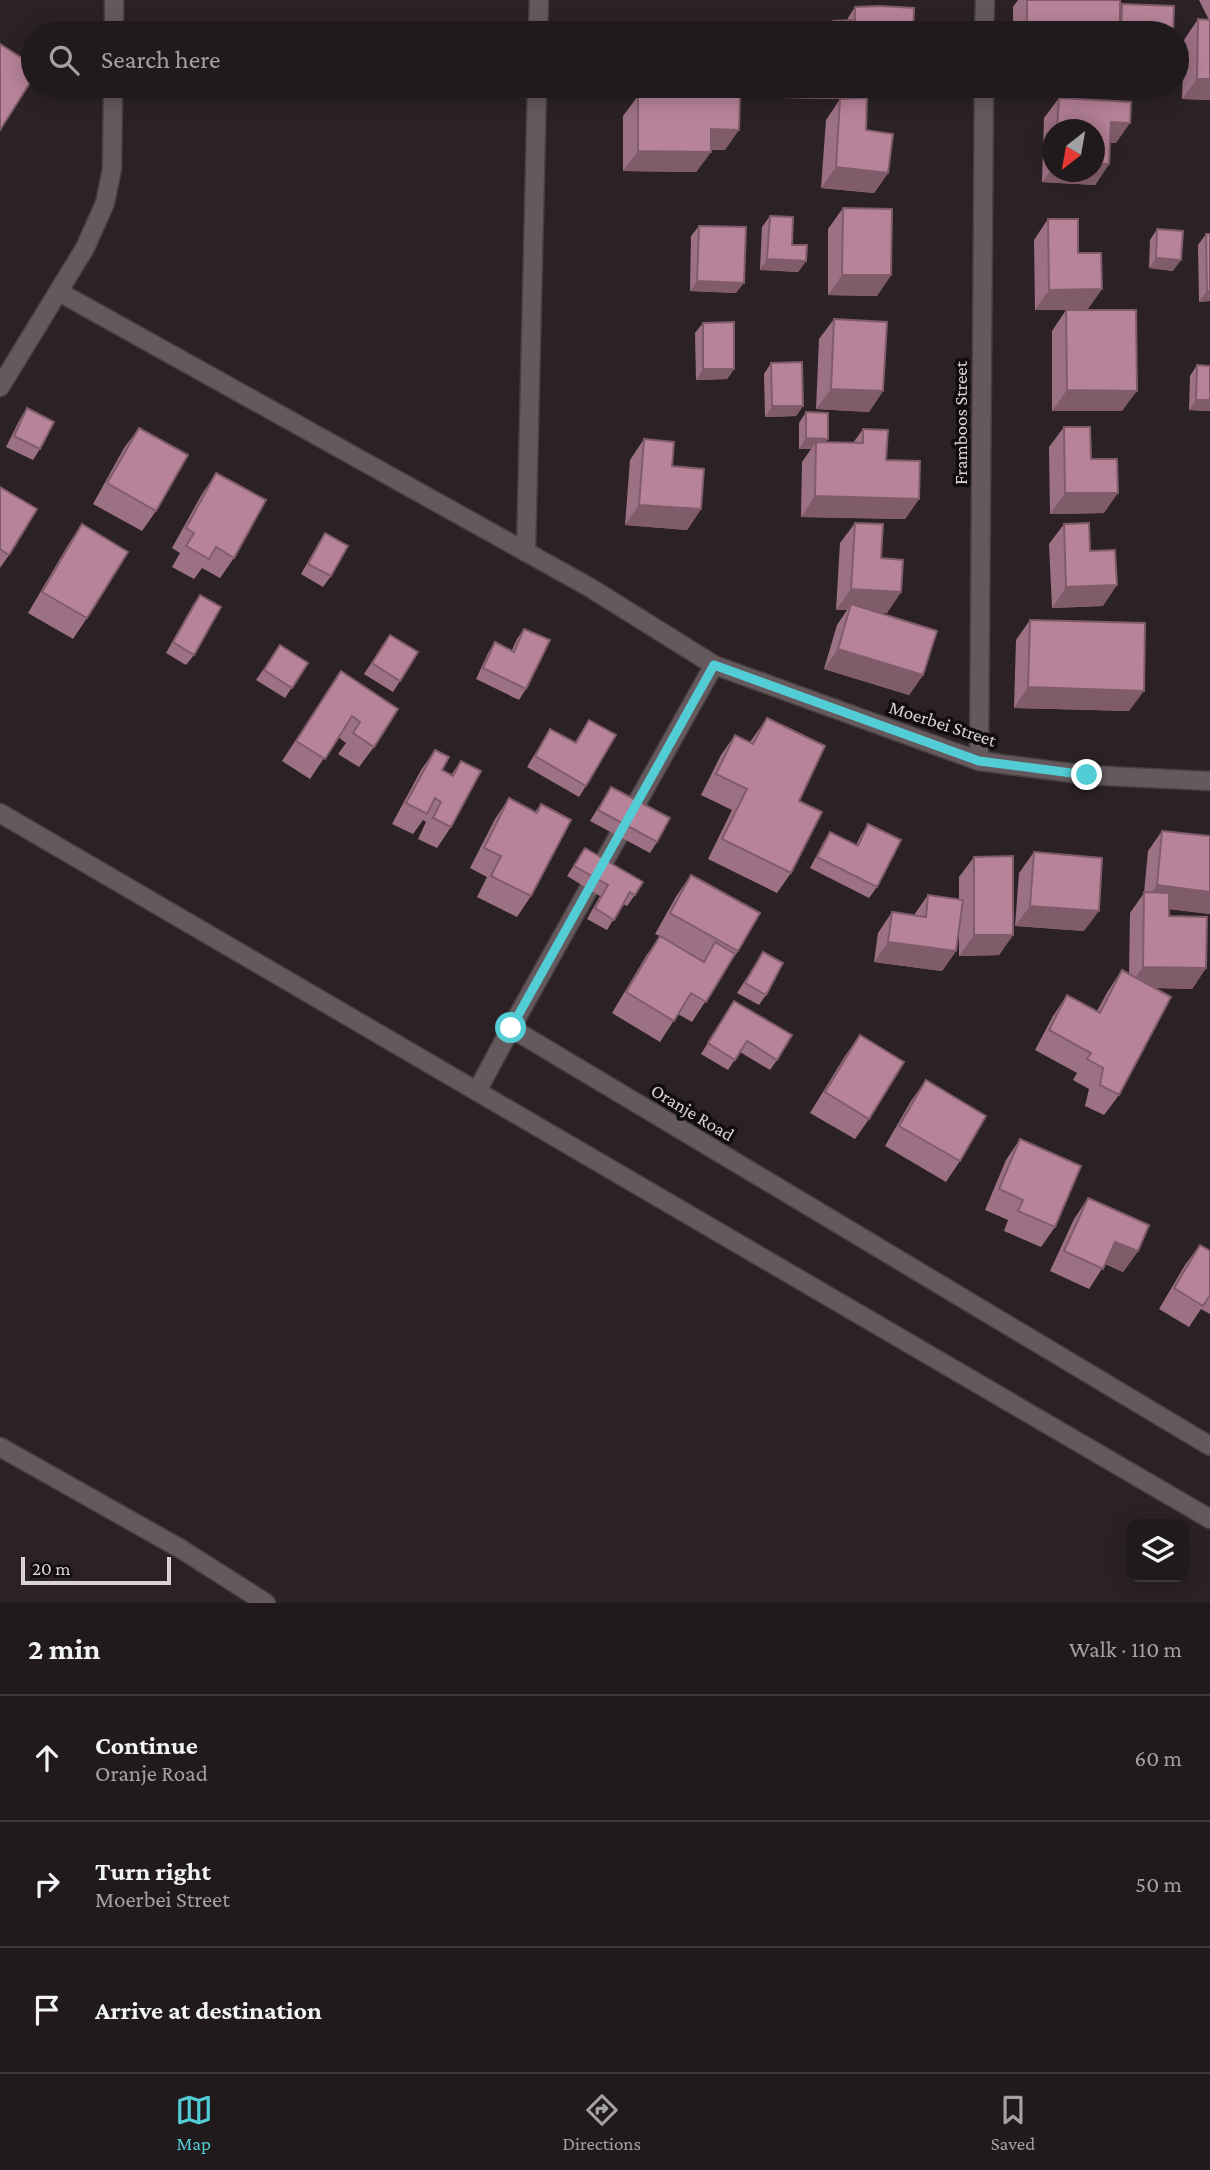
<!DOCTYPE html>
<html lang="en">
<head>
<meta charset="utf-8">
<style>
	body { margin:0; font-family:"Crimson Pro",serif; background:#2d2729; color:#f1f3f6 }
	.controls { position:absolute; right:21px; bottom:21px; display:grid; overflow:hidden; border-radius:14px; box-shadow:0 4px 18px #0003 }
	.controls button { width:63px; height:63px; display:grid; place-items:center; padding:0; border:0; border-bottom:2px solid #3e383b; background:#211a1c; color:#f1f3f6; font:35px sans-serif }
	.compass { position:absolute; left:1042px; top:119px; width:63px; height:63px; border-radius:50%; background:#211a1c; box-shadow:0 4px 18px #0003; rotate:211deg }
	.scale { position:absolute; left:21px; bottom:18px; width:150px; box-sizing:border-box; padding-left:7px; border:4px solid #d9d3d5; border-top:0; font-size:19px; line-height:24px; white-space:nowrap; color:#d9d3d5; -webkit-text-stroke:5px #110d0f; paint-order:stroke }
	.stop { position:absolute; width:21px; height:21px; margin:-16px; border:5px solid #52ccd5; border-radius:50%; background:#fff }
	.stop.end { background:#52ccd5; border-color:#fff; box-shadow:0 2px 7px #0008 }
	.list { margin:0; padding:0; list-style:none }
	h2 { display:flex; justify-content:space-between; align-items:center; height:91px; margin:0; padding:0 28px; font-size:30px }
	h2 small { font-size:23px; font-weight:400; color:#a2a1a3 }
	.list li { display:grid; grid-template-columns:46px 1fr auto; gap:21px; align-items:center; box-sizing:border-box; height:126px; padding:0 28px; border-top:2px solid #3e383b }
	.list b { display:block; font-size:26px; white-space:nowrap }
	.list p { margin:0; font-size:23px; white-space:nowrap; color:#a2a1a3 }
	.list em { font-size:23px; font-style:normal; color:#a2a1a3 }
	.icon { flex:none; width:38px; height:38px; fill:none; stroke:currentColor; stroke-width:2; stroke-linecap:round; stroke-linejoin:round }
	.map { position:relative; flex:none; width:1210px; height:1603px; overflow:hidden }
	.search { position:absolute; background:#211a1c; box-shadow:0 4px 18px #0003; left:21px; right:21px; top:21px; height:77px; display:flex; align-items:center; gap:18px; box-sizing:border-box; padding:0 24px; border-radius:38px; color:#a2a1a3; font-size:26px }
	.sheet { height:469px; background:#211a1c }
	nav { display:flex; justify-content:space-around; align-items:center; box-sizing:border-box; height:98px; border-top:2px solid #3e383b; background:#211a1c; font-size:19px; color:#a2a1a3 }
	nav a { display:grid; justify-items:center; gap:4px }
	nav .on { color:#52ccd5 }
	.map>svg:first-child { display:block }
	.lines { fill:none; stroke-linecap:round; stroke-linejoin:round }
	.minor-casing { stroke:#473f42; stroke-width:21 }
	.tertiary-casing { stroke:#473f42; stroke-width:21 }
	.minor { stroke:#65595e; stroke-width:18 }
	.tertiary { stroke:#65595e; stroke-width:18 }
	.wall { fill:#9d7184; fill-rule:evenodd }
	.shaded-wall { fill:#805c6b }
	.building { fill:#b78399; stroke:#805c6b; stroke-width:2 }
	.route { stroke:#52ccd5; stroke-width:9 }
	.labels { text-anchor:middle; stroke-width:7; stroke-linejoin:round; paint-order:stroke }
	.street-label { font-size:19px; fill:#d9d3d5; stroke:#110d0f }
</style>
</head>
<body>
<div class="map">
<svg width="1210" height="1603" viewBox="0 0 1210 1603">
	<rect width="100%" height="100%" fill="#2c2226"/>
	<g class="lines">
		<defs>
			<g id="minor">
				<path d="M114,33v-33"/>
				<path d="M538,33l1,-33"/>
				<path d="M984,33l1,-33"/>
				<path d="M59,292l530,295 125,78 265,96 108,14 123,6"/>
				<path d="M0,387l85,-139 20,-45 7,-34 1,-83"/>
				<path d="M526,552l11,-466"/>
				<path d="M714,665l-203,363 699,418"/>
				<path d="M979,761l5,-675"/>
				<path d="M477,1091l34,-63"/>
				<path d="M0,1447l181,102 85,54"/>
			</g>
			<path id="tertiary" d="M0,813l1210,706"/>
		</defs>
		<use href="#minor" class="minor-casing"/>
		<use href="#tertiary" class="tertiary-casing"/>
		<use href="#minor" class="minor"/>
		<use href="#tertiary" class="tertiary"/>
	</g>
	<g class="wall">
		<path d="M1018,0h102v7l2,-3 51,29h-160v-26z"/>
		<path d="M1199,0h11v100l-28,-1 2,-59 14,-21 11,1z"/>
		<path d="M855,7l58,26h-87l-1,-2 8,-10h15v-3z"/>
		<path d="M781,86h67v2l-7,11 -60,-1z"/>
		<path d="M638,96l87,54h-14v2l-15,20 -73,-1v-55z"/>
		<path d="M1059,98l57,45h-6l-1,21 -14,21 -53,-3 2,-64zM1053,130h42l-42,42z"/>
		<path d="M840,99l26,31 22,43 -14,20 -53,-5 5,-68z"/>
		<path d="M843,208l48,67 -14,21 -49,-1v-66z"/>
		<path d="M770,216l36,45 -8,11 -38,-2 2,-43z"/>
		<path d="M1048,219l30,34 24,36 -15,21h-52l-1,-70z"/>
		<path d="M699,226l37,67 -46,-2 1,-55z"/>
		<path d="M1157,229l16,42 -24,-3 1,-28z"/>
		<path d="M1206,234l4,67 -11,1 -1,-57z"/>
		<path d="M1066,310l56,101h-70v-80z"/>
		<path d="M834,319l49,72 -14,21 -53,-3 3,-70z"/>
		<path d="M703,323l31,46 -7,10 -31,1 -1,-47z"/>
		<path d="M771,363l32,43 -7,10 -31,1 -1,-43z"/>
		<path d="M1197,365l13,1v45l-21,-1 1,-34z"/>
		<path d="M27,408l13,41 -7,11 -27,-13 14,-28z"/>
		<path d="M806,412l22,27 -2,3 27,1 10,-14 23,31 33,39 -14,20 -104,-2 1,-55 9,-13h-12v-26z"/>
		<path d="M1064,427l27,32 13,54 -54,1 -1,-67z"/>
		<path d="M139,428l17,83 -14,20 -49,-27 31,-56z"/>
		<path d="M644,439l28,27 29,43 -14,21 -62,-5 5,-65z"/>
		<path d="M216,473l18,85 -14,20 -18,-10 -8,11 -22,-12 8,-14 -8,-5 30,-54z"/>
		<path d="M0,487l9,68 -9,13z"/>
		<path d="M855,523l26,35 20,34 -14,21 -9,-1 45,63 -14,20 -85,-26 13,-44 10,-15h-11l4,-67z"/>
		<path d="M82,524l5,94 -14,21 -45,-26 40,-68z"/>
		<path d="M1064,524l26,27 13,55 -51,2 -3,-64z"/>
		<path d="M325,533l6,43 -8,11 -22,-13 17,-30z"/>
		<path d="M200,595l-6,60 -8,10 -20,-12 27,-48z"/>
		<path d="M1030,620l99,91 -115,-3 2,-68z"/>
		<path d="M524,629l2,60 -7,11 -43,-21 12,-26 7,-11 17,8 5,-11z"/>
		<path d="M390,635l10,46 -7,11 -29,-18z"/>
		<path d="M280,645l28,18 -23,35 -29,-18z"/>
		<path d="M341,671l33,76 -15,20 -21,-13 8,-11 -8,-6 -28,42 -28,-18z"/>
		<path d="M767,718l32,83 -8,72 -14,20 -69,-34 24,-49 -31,-15 20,-40 14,-20 15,7z"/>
		<path d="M589,720l-3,66 -7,11 -52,-30 23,-38 25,13z"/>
		<path d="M435,750l7,20 9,5 10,-14 -10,66 -14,21 -19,-9 8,-17 -3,-2 -10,14 -21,-10 29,-54z"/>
		<path d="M611,787l46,55 -7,11 -60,-32z"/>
		<path d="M509,798l26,14 6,-8 -10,92 -14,21 -40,-20 10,-20 -17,-9 25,-49z"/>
		<path d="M868,824l9,63 -8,11 -59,-30 13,-25 7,-11 26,13 5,-10z"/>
		<path d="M1162,831l48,5v78l-41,-5v7l37,52 -14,21 -37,-1 -36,107 -15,20 -19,-9 4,-17 -16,-9 4,-7 -42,-23 18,-34 14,-21 30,16 11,-20 14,-21 7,4 1,-61 14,-20 4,-42z"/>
		<path d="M585,848l50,47 -8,11 -4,-2 -16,26 -20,-11 13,-23 -33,-20z"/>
		<path d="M1034,852l50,79 -69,-5 4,-53z"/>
		<path d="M974,857l39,78 -14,20 -40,1v-27l-3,22 -14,20 -68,-9 4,-29 14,-21 22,3 14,-20 31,4v-22z"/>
		<path d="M691,875l47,76 -46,71 -14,-8 -18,28 -48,-29 34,-57 14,-20 -5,-2 22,-39z"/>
		<path d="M763,952l3,43 -7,10 -22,-12z"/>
		<path d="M734,1001l43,59 -7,10 -30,-18 -12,18 -27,-16z"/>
		<path d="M860,1035l9,84 -14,20 -45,-26 35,-57z"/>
		<path d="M926,1080l34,81 -14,21 -61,-36 26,-45z"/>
		<path d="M1020,1139l35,88 -14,20 -37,-16 4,-11 -23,-10 21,-50z"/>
		<path d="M1088,1198l50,53 -15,21 -18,-8 -16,25 -39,-18 24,-52z"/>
		<path d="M1200,1245l10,6v63l-9,-5 -12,18 -30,-18 26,-44z"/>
	</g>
	<g class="shaded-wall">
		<path d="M1099,24h21l-6,9h-22z"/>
		<path d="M1197,79h13v21l-28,-1z"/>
		<path d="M789,87l59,1 -7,11 -60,-1z"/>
		<path d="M1111,122l19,1 -14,20 -19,-1z"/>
		<path d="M711,129l28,1 -14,20 -29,-1z"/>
		<path d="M638,151l73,1 -15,20 -73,-1z"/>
		<path d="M1095,164h14l-14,21 -53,-3 11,-15v5h42z"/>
		<path d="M836,167l52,6 -14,20 -53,-5z"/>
		<path d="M1156,258l25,2 -8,11 -24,-3z"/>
		<path d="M767,259l39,2 -8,11 -38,-2z"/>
		<path d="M842,275h49l-14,21 -49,-1z"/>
		<path d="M697,281l47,2 -8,10 -46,-2z"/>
		<path d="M1102,289l-15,21h-52l14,-20z"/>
		<path d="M1207,291h3v10l-11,1z"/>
		<path d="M703,369h31l-7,10 -31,1z"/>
		<path d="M831,389l52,2 -14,21 -53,-3z"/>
		<path d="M1067,390l70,1 -15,20h-70z"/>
		<path d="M1196,400h14v11l-21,-1z"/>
		<path d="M772,406h31l-7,10 -31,1z"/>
		<path d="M806,438l22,1 -7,10 -5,-7 -5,7h-12z"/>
		<path d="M1065,493h53l-14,20 -54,1z"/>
		<path d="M815,496l104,3 -14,20 -104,-2z"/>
		<path d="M639,505l62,4 -14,21 -62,-5z"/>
		<path d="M1117,585l-14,21 -51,2 14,-21z"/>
		<path d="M851,589l50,3 -14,21 -38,-2 2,-7 -4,6h-11z"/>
		<path d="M838,649l85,26 -14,20 -85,-26z"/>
		<path d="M1028,687l116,4 -15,20 -115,-3z"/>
		<path d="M1157,885l53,7v22l-66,-8v-2z"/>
		<path d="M1030,906l69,5 -15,20 -69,-5z"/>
		<path d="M974,935h39l-14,20 -40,1z"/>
		<path d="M888,942l68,9 -14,20 -68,-9z"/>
		<path d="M1143,967l63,1 -14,21 -64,-2z"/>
		<path d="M1115,1242l23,9 -15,21 -22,-10z"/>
	</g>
	<g class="building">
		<path d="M1027,0h93v24h-21v9h-72z"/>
		<path d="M1122,4l52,2 -1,27h-52z"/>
		<path d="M880,6l34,2 -1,25h-80v-12l22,-1v-13z"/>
		<path d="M1198,19l12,1v59h-13z"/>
		<path d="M721,24l2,9h-27v-2z"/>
		<path d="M0,44l33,21v13l-33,52z"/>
		<path d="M789,86h59v2l-59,-1z"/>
		<path d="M638,96h102l-1,34 -28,-1v23l-73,-1z"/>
		<path d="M867,98l-1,32 27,4 -5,39 -52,-6 4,-68z"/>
		<path d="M1059,98l72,4 -1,21 -19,-1 -2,42h-14v-34h-38z"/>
		<path d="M843,208l49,1 -1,66h-49z"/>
		<path d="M770,216l23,1 -1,28h15l-1,16 -39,-2z"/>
		<path d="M1048,219h30v34h23l1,36 -53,1z"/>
		<path d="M699,226l47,1 -2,56 -47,-2z"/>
		<path d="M1157,229l26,2 -2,29 -25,-2z"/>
		<path d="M1206,234h4v57h-3z"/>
		<path d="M1066,310h70l1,81 -70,-1z"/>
		<path d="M834,319l53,3 -4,69 -52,-2z"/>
		<path d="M734,322v47h-31v-46z"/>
		<path d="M802,362l1,44h-31l-1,-43z"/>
		<path d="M1197,365l13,1v34h-14z"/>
		<path d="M27,408l27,14 -14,27 -26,-13z"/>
		<path d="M806,412l22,1v26l-22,-1z"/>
		<path d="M1064,427h26l1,32h26l1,34h-53z"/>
		<path d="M139,428l49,27 -32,56 -49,-28z"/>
		<path d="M863,429l25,1 -2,30 34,1 -1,38 -104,-3 1,-54 47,1z"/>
		<path d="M644,439l30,3 -2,24 32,3 -3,40 -62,-4z"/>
		<path d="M216,473l50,27 -32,58 -18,-11 -7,12 -23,-13 8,-13 -8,-5z"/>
		<path d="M0,487l37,22 -28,46 -9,-6z"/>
		<path d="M855,523l28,1 -2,34 22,2 -2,32 -50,-3z"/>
		<path d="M1089,523l1,28 25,-1 2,35 -51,2 -2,-63z"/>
		<path d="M82,524l46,28 -41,66 -45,-26z"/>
		<path d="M325,533l23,13 -17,30 -23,-12z"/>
		<path d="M200,595l21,12 -27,48 -21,-13z"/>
		<path d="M851,604l86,27 -14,44 -85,-26z"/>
		<path d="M1030,620l115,3 -1,68 -116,-4z"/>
		<path d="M524,629l26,11 -24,49 -43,-21 12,-26 19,10z"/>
		<path d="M390,635l28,17 -18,29 -28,-18z"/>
		<path d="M280,645l28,18 -16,25 -28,-18z"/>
		<path d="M341,671l57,38 -24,38 -21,-14 7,-11 -8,-6 -27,43 -29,-18z"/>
		<path d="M767,718l58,28 -26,55 23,11 -31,61 -69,-34 25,-50 -31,-15 19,-39 18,9z"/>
		<path d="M589,720l27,15 -30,51 -51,-30 15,-27 26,14z"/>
		<path d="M435,750l14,7 -7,13 11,6 8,-15 20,10 -30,56 -18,-9 8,-16 -6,-4 -8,16 -21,-11z"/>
		<path d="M611,787l59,31 -13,24 -59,-32z"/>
		<path d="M509,798l28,15 4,-9 30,16 -40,76 -40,-20 10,-20 -17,-8z"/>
		<path d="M868,824l33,16 -24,47 -60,-30 13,-25 28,14z"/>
		<path d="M1162,831l48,5v56l-53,-7z"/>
		<path d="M585,848l58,34 -8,13 -5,-3 -16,28 -19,-12 13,-23 -34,-19z"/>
		<path d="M1034,852l68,6 -3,53 -69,-5z"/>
		<path d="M1013,856v79h-39v-78z"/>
		<path d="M691,875l69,38 -22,38 -68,-38z"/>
		<path d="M1144,892l25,1v23l38,1 -1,51 -63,-1z"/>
		<path d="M928,895l35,5 -7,51 -68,-9 4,-30 34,5z"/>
		<path d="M660,936l44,26 11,-20 20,12 -29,48 -15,-9 -17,28 -48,-29z"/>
		<path d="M763,952l20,11 -17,32 -21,-12z"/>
		<path d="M1122,970l49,27 -52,98 -19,-10 3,-17 -16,-9 4,-6 -42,-23 18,-35 33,18z"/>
		<path d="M734,1001l58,34 -15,25 -30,-19 -12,19 -27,-17z"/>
		<path d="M860,1035l44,27 -35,57 -44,-27z"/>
		<path d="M926,1080l60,36 -26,45 -61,-35z"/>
		<path d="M1020,1139l61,27 -26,61 -37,-16 5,-11 -24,-11z"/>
		<path d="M1088,1198l61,27 -11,26 -23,-9 -12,27 -39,-18z"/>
		<path d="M1200,1245l10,6v44l-7,11 -29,-18z"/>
	</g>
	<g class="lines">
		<path class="route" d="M511,1028l203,-363 265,96 108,14"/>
	</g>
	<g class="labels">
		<g class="street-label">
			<text transform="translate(960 423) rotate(-90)" y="7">Framboos Street</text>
			<text transform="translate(943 723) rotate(18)" y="7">Moerbei Street</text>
			<text transform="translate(693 1112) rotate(31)" y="7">Oranje Road</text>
		</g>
	</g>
</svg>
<div class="controls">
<button><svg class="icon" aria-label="layers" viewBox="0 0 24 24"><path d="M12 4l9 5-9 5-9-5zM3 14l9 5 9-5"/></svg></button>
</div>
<svg class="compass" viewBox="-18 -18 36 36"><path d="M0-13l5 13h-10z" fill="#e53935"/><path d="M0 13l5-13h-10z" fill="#a2a1a3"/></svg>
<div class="scale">20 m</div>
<div class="stop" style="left:511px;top:1028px"></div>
<div class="stop end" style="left:1087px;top:775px"></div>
<div class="search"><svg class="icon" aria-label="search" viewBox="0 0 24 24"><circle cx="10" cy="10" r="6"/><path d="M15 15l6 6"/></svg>Search here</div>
</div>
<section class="sheet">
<h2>2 min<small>Walk · 110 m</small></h2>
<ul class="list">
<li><svg class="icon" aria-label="ahead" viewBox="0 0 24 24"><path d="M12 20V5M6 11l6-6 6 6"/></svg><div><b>Continue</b><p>Oranje Road</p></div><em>60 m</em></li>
<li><svg class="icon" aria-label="right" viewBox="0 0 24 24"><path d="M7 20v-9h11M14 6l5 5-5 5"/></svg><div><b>Turn right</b><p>Moerbei Street</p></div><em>50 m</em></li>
<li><svg class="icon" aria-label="arrive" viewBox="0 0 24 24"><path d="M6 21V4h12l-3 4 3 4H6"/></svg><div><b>Arrive at destination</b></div></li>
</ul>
</section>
<nav>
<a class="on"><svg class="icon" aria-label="map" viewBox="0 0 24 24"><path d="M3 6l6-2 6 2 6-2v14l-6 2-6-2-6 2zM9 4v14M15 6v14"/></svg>Map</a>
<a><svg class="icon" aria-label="directions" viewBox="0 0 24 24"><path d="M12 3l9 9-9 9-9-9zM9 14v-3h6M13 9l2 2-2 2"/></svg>Directions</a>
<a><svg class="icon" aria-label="saved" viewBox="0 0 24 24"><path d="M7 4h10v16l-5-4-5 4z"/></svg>Saved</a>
</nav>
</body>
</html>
